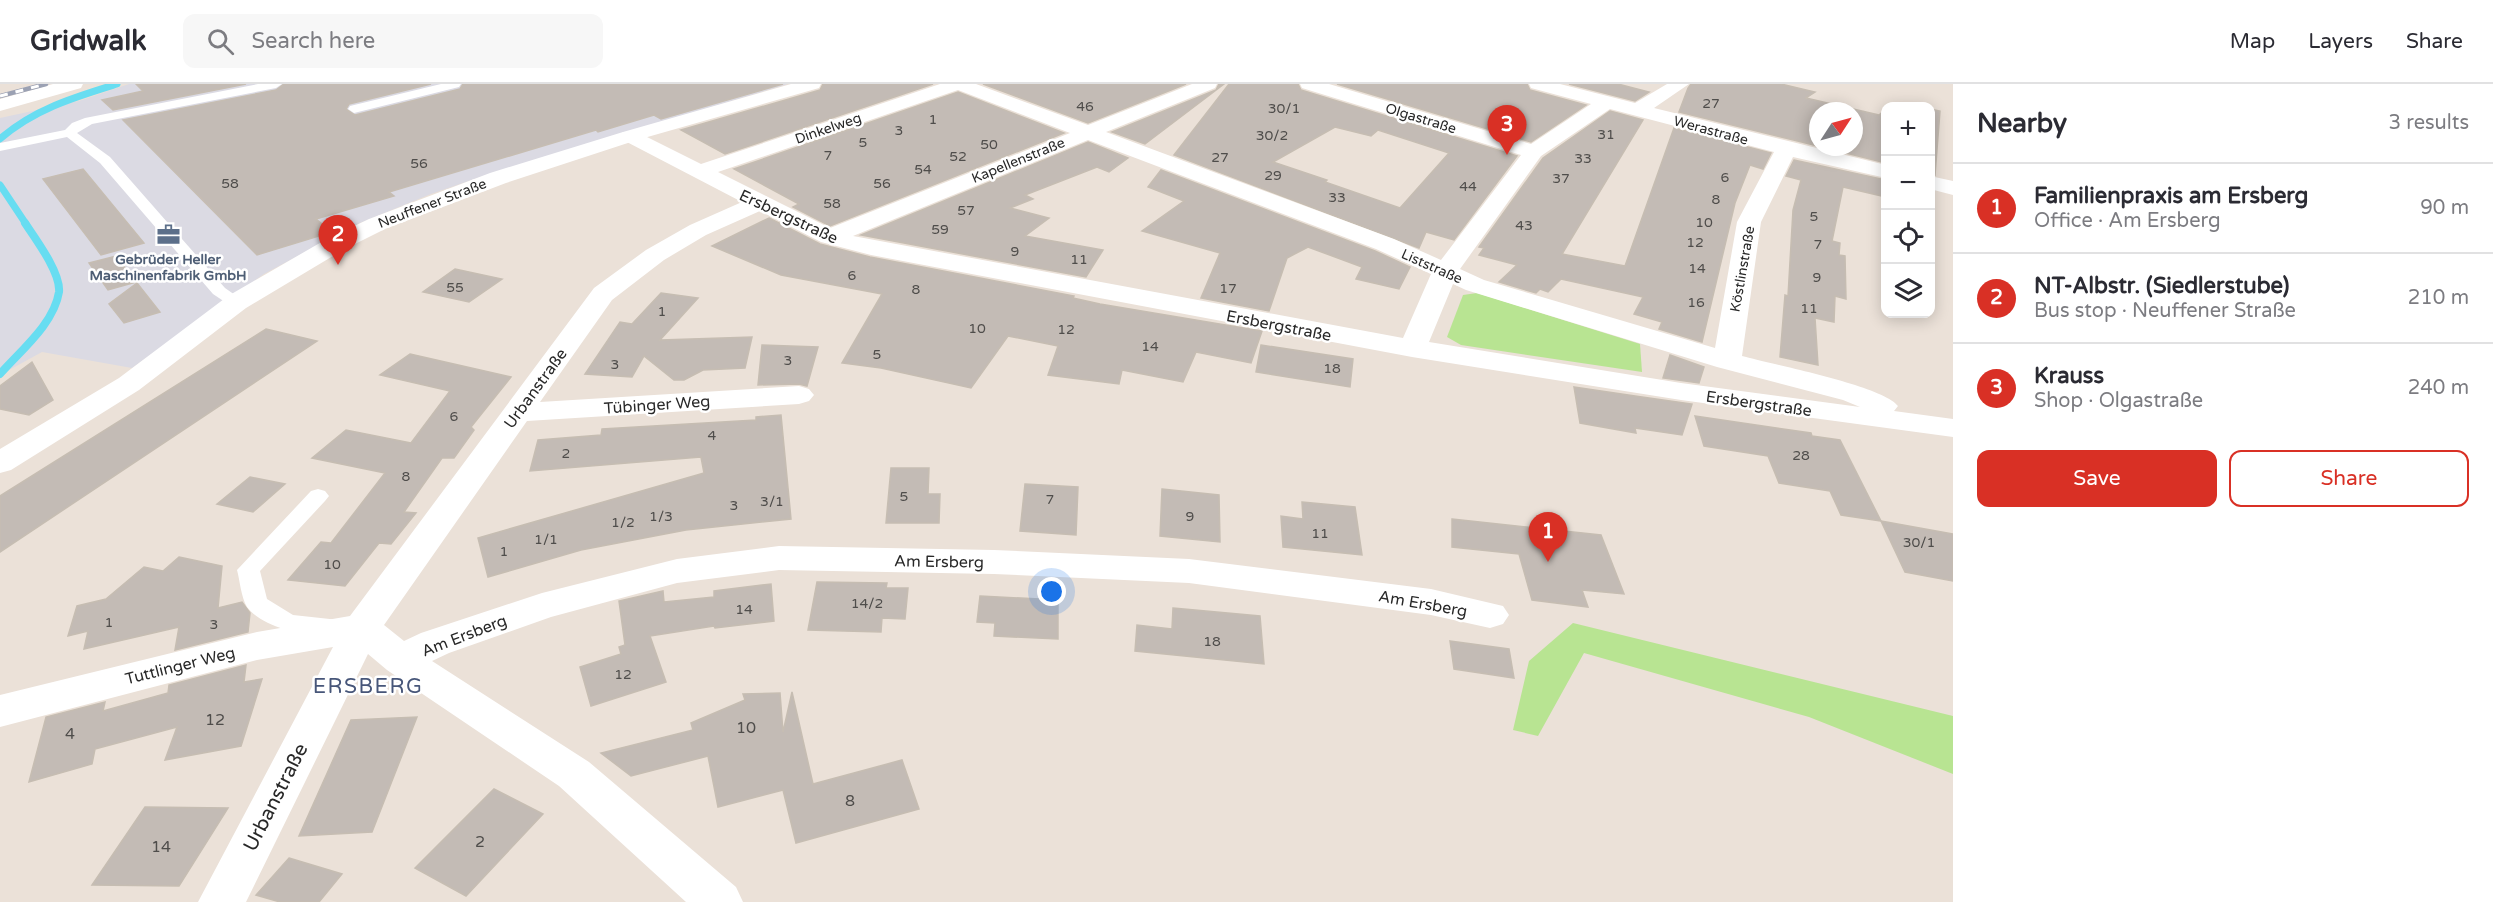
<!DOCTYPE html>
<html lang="en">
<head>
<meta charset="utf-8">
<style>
	body { margin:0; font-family:"Varela Round",sans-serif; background:#f7f7f7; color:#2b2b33 }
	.controls { position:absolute; right:18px; top:18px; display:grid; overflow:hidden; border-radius:12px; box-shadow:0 3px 15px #0003 }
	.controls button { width:54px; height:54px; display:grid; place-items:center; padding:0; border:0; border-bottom:2px solid #e1e1e2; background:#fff; color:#2b2b33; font:30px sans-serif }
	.compass { position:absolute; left:1809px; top:18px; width:54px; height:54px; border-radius:50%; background:#fff; box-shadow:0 3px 15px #0003; rotate:54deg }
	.you { position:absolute; left:1052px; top:508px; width:21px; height:21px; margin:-15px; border:4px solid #fff; border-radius:50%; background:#1a73e8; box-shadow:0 0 0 9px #1a73e833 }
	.badge { display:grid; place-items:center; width:39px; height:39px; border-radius:50%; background:#d93025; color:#fff; font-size:20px; font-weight:700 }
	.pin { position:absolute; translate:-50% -50px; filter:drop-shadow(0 2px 3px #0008) }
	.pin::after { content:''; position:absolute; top:32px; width:21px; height:18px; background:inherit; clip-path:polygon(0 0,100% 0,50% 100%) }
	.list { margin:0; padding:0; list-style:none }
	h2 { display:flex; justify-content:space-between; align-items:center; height:78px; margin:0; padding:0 24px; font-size:26px }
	h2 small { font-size:20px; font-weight:400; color:#7c7c81 }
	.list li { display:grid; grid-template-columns:39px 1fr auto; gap:18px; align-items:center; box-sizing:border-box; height:90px; padding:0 24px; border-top:2px solid #e1e1e2 }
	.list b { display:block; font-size:22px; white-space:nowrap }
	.list p { margin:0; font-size:20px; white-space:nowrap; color:#7c7c81 }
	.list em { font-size:20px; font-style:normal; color:#7c7c81 }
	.actions { display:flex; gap:12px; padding:18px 24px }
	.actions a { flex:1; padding:14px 0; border:2px solid #d93025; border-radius:12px; text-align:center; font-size:21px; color:#d93025 }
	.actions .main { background:#d93025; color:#fff }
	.icon { flex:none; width:33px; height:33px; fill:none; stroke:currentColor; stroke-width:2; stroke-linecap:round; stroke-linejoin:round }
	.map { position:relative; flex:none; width:1953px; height:818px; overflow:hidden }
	header { display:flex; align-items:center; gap:36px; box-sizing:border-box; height:84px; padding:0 30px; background:#fff; border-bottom:2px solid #e1e1e2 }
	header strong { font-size:28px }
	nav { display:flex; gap:33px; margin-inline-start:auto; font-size:21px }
	.search { width:420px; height:54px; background:#f7f7f7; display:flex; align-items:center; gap:15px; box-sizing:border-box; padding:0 21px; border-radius:12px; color:#7c7c81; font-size:22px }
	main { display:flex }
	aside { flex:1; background:#fff }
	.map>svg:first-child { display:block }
	.industrial { fill:#dbdae3 }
	.green { fill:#b8e492 }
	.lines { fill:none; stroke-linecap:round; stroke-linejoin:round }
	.stream-far1 { stroke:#67ddf1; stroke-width:7 }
	.stream { stroke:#67ddf1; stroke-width:8 }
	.building { fill:#c3bbb5; stroke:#c6bdb2; stroke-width:1.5; fill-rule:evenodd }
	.service { fill:#fff; fill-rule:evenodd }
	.minor { fill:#fff; fill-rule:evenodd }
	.secondary { fill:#fff; fill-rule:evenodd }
	.rail-casing { stroke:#9ba1b3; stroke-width:4.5 }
	.rail { stroke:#fff; stroke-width:3; stroke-dasharray:8; stroke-linecap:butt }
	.labels { text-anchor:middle; stroke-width:5; stroke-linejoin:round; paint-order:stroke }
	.number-label { font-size:14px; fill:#4f4d4b }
	.far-street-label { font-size:14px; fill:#282828; stroke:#fff }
	.far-service-label { font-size:14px; font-weight:bold; fill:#4e5e75; stroke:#fff }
	.street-label { font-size:16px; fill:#282828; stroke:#fff }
	.near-number-label { font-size:16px; fill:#4f4d4b }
	.near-street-label { font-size:20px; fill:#282828; stroke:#fff }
	.near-neighbourhood-label { font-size:21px; letter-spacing:1.5px; fill:#475679; stroke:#fff }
</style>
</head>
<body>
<header>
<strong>Gridwalk</strong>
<div class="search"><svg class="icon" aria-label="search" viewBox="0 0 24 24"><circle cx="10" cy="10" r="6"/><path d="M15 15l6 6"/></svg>Search here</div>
<nav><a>Map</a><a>Layers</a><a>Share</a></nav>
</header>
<main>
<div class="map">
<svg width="1953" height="818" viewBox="0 0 1953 818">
	<rect width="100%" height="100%" fill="#ebe1d8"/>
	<path class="industrial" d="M129,0h659l-296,89 -61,21 -71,29 -96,51 -132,94 -90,-16 -42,23v-257l79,-17z"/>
	<g class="green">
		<path d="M1477,209l163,51 2,28 -181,-27 -14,-8 16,-42z"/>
		<path d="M1573,539l380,93v58l-144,-57 -225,-64 -46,83 -25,-6 16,-69z"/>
	</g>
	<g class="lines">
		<g class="stream-far1">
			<path d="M0,55c34,-30 75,-42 117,-55"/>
			<path d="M0,101l26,39"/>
		</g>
		<path class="stream" d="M0,290c20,-23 54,-50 59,-82 2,-19 -24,-54 -34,-69"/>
	</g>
	<g class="building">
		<path d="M136,0h110l-133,26 -11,-10 41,-9z"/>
		<path d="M284,0h147l-82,20 -3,5 9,6 105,-26 3,-5h320l-122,35 -7,-4 -56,17 -2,-2 -207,62 5,4 -78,23 16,13 -75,23 -134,-135 153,-30z"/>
		<path d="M823,0h110l-208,70 -44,-24 139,-40z"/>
		<path d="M983,0h203l-98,39z"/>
		<path d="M1219,0h5l-79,60 -33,-12 104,-42z"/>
		<path d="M1229,0h69l3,6 216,66 -63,84 -28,-8 -7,16 -245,-93zM1335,43l36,9 7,-6 71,23 -49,55 -75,-26 2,-2 -54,-18z"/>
		<path d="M1337,0h190l3,6 56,15 -55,37z"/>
		<path d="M1569,0h49l31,8 -14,9z"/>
		<path d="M1691,0h90l34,8 -9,6 73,17 7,-6v54l-64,-16h32v-36h-36v35l-139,-34 9,-24z"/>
		<path d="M958,8l106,41 -234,93 -37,-19 6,-3 -65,-35z"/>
		<path d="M1930,25l10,2 -5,64 -5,-1z"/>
		<path d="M1610,27l33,9 -81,134 63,12 49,-138 97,25 -8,16 -13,-4 -15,38 -33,139 -43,-13 3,-7 -28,-8 9,-17 -82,-18 -13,13 -8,-3 -4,4 -37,-11 18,-17 -38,-10 5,-7 -5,-1 64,-89z"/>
		<path d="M1088,58l40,16 -19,14 -12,-5 -72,28 8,4 -23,9 39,10 -24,18 78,14 -17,27 -225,-42z"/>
		<path d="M1794,76l92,20v17l-43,-10 -11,54 8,2 -1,12 6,1 1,43 -11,-3 -1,26 -19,-4 3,47 -38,-8 5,-62 3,1 5,-86 8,-30 -15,-4z"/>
		<path d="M83,85l61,74 -43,12 -58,-76z"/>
		<path d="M1161,86l214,81 35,16 -11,22 -43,-10 6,-12 -54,-20 -21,11 -18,53 -68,-13 19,-45 -78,-22 42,-30 -36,-14z"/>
		<path d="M769,134l51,26 50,13 204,39 -1,2 27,6 162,27 -11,32 -55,-11 -13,30 -61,-12 -3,14 -71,-9 10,-29 -50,-10 -37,52 -90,-20 -39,-5 40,-69 -101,-19 -69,-29z"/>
		<path d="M116,172l20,26 -28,8 -19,-27z"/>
		<path d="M455,185l47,10 -33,23 -46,-10z"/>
		<path d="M137,199l23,29 -36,11 -15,-19z"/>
		<path d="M661,209l37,5 -38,42 92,-3 -7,31 -42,2 -19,10h-10l-30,-24 -12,21 -47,-3 35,-52 12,2z"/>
		<path d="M266,245l51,12 -317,211v-56z"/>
		<path d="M762,261l56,2 -11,39 -8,-2 -41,1z"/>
		<path d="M1261,261l92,14 -3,28 -94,-15z"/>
		<path d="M410,270l101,23 -40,50 3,3 -20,28h-12l-38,54 12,1 -25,31 -12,-1 -34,43 -57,-6 33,-38 10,1 54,-70 -73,-15 34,-28 65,13 39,-52 -70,-16z"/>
		<path d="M1670,271l34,12 -5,16 -36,-5z"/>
		<path d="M32,278l21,38 -24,15 -29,-6v-23z"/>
		<path d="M1574,303l68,10 50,7 -10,31 -47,-7 1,5 -56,-10z"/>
		<path d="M781,331l10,104 -105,11 -105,20 -93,27 -10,-39 226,-65 -3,-16 -171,14 8,-31 63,-5 1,-6 154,-9v-3z"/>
		<path d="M1695,332l116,17 1,3 28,4 41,81 -40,-6 -11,-24 -51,-8 -11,-27 -64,-10z"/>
		<path d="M891,384h38l-1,26h12l-1,29h-53z"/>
		<path d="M250,393l35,7 -32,28 -36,-8z"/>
		<path d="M1025,400l53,3 -2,48 -56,-4z"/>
		<path d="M1162,405l57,6 1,47 -60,-6z"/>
		<path d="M1302,418l53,5 7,48 -79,-8 -2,-31 22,3z"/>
		<path d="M1452,435l149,16 23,59 -42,-4 6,17 -56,-7 -13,-46 -67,-7z"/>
		<path d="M1881,437l72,13v47l-48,-9z"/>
		<path d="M179,473l43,9 -4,42 24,-6 8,11 -2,19 -73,18 4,-23 -95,22 4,-18 -20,5 9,-30 29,-7 38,-32 19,4z"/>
		<path d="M817,498l70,1 -1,5h22l-3,31 -23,-1 -1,14 -73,-2z"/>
		<path d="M771,500l3,37 -59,7 -1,-2 -64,10 16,46 -75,24 -11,-39 41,-13 -2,-7 6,-2 -6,-44 44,-10 1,11 50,-5v-6z"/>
		<path d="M980,512l78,4v39l-64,-3 1,-13 -18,-1z"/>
		<path d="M1173,524l87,8 4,48 -129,-13 2,-26 35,4z"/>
		<path d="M1450,557l59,8 5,29 -60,-9z"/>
		<path d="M246,581l-2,17 18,-3 -21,67 -76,14 12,-33 -82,22 -3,15 -63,18 17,-65 59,-15 -2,9 65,-18 1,-8z"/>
		<path d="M792,608l21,92 89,-24 17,49 -123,34 -13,-53 -65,17 -10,-51 -77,20 -30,-23 92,-23 -2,-7 54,-23 -2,-6 37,-1 3,39z"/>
		<path d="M417,633l-45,115 -73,4 52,-116z"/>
		<path d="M494,705l49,25 -77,82 -51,-28z"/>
		<path d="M145,723l83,1 -49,78 -87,-1z"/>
		<path d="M289,774l53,16 -23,28h-39l-24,-7z"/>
	</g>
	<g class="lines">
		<g class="service">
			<path d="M258,0h24l-6,4 -184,36 -15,9 33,24 115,131 20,14 -2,4h-12l-18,-12 -113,-131 -33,-26 -67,14v-8l65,-13 7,-7 13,-5z"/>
			<path d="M441,0h20l-2,3 -105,26 -6,-4 2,-3z"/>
			<path d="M318,405l7,2 4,5 -4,5 -65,70 7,28 26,16 46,5 4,6 -4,6c-25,8 -76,-3 -92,-25 -6,-10 -7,-26 -10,-37l74,-79z"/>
		</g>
		<g class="minor">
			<path d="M53,0h30l-2,4 -81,23v-12z"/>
			<path d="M940,0h36l112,41 104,-41h25l-2,4 -109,44 288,107 47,21 80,-105 -219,-67 -2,-4h29l202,60 60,-40 -60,-16 -2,-4h31l75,19 32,-19h22l-35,24 232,57v13l-93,-21 -32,65 -19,134c29,8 142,30 156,50l-4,5 59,8v18l-272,-37 -269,-43 -541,-102 -50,-13 -61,-31 -54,24 -42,25 -52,40 -72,102 259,-16 10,3 5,6 -5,6 -10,3 -272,17 -143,204 20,16 17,-8 121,-40 135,-34 102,-13 215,4 195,9 242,30 72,17 6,9 -6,9 -13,4 -59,-13 -242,-32 -195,-9 -215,-4 -102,13 -126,34 -102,36 -17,8 157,101 147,125 7,15h-57l-127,-116 -172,-116 -19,-16 -122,248h-48l135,-255 -76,13 -257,67v-32l257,-63 93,-16 244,-328 52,-38 44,-25 52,-23 -119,-62 -3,-4 3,-4h14l64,32zM958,6l112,43 -240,95 -112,-56zM1610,25l164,43 -37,70 -22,126 -231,-68 -24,-11 81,-113zM1088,56l288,109 55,25 -28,64 -550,-102zM1453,200l13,6 251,77 126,33 17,7 -179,-24 -252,-41z"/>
			<path d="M1930,92l23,5v14l-23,-6z"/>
		</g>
		<path class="secondary" d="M791,0h30l-2,4 -182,52 -131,43 -121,46 -42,21 -97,58 -107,82 -128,80 -11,3v-24l119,-71 109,-82 97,-56 44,-21 121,-46 133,-41z"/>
		<defs>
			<path id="rail" d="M0,12l46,-12"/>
		</defs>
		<use href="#rail" class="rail-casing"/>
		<use href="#rail" class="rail"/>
	</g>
	<defs>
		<symbol id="office-bare" viewBox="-9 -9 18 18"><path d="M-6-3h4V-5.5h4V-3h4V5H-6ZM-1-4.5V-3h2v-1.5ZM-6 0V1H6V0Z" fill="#5c6f8a" stroke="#fff" stroke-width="2.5" paint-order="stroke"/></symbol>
	</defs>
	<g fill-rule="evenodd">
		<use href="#office-bare" x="152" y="134" width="33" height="33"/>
	</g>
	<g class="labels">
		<g class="number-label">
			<text x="1711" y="24">27</text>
			<text x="1085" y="27">46</text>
			<text x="1284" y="29">30/1</text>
			<text x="933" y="40">1</text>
			<text x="899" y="51">3</text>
			<text x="1606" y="55">31</text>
			<text x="1272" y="56">30/2</text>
			<text x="863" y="63">5</text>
			<text x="989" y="65">50</text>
			<text x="828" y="76">7</text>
			<text x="958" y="77">52</text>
			<text x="1220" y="78">27</text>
			<text x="1583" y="79">33</text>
			<text x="419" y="84">56</text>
			<text x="923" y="90">54</text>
			<text x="1273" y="96">29</text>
			<text x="1725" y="98">6</text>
			<text x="1561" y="99">37</text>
			<text x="230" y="104">58</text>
			<text x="882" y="104">56</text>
			<text x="1468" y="107">44</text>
			<text x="1337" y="118">33</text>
			<text x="1716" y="120">8</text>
			<text x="832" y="124">58</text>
			<text x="966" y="131">57</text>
			<text x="1814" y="137">5</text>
			<text x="1704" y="143">10</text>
			<text x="1524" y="146">43</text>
			<text x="940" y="150">59</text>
			<text x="1695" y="163">12</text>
			<text x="1818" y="165">7</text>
			<text x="1015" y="172">9</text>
			<text x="1079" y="180">11</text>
			<text x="1697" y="189">14</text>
			<text x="852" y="196">6</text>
			<text x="1817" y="198">9</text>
			<text x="455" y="208">55</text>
			<text x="1228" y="209">17</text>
			<text x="916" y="210">8</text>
			<text x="1696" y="223">16</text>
			<text x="1809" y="229">11</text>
			<text x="662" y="232">1</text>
			<text x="977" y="249">10</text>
			<text x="1066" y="250">12</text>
			<text x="1150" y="267">14</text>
			<text x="877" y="275">5</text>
			<text x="788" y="281">3</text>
			<text x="615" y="285">3</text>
			<text x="1332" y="289">18</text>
			<text x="454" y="337">6</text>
			<text x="712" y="356">4</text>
			<text x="566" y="374">2</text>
			<text x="1801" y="376">28</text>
			<text x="406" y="397">8</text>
			<text x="904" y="417">5</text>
			<text x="1050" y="420">7</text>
			<text x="772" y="422">3/1</text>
			<text x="734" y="426">3</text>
			<text x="661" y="437">1/3</text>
			<text x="1190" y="437">9</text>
			<text x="623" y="443">1/2</text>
			<text x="1320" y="454">11</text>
			<text x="546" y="460">1/1</text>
			<text x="1919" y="463">30/1</text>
			<text x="504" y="472">1</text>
			<text x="332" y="485">10</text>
			<text x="867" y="524">14/2</text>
			<text x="744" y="530">14</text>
			<text x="109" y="543">1</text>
			<text x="214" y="545">3</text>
			<text x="1212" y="562">18</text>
			<text x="623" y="595">12</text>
		</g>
		<g class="far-street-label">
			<text transform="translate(1421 34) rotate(17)" y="5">Olgastraße</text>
			<text transform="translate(828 44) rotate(-19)" y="5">Dinkelweg</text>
			<text transform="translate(1711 46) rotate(15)" y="5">Werastraße</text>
			<text transform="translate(1018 76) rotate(-22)" y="5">Kapellenstraße</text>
			<text transform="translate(432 119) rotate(-21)" y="5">Neuffener Straße</text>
			<text transform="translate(1432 182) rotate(24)" y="5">Liststraße</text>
			<text transform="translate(1742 185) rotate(-80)" y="5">Köstlinstraße</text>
		</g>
		<g class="far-service-label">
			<text x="168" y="180">Gebrüder Heller<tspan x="168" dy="16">Maschinenfabrik GmbH</tspan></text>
		</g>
		<g class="street-label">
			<text transform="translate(789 132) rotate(25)" y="6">Ersbergstraße</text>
			<text transform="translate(1279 241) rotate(11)" y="6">Ersbergstraße</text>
			<text transform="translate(535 304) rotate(-54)" y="6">Urbanstraße</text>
			<text transform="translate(1759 319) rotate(8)" y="6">Ersbergstraße</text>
			<text transform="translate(657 320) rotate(-4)" y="6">Tübinger Weg</text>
			<text transform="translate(939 477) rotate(1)" y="6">Am Ersberg</text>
			<text transform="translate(1423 519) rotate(10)" y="6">Am Ersberg</text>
			<text transform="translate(464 551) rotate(-21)" y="6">Am Ersberg</text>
			<text transform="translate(180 581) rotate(-14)" y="6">Tuttlinger Weg</text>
		</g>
		<g class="near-number-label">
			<text x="215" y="641">12</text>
			<text x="746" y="649">10</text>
			<text x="70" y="655">4</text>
			<text x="850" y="722">8</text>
			<text x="480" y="763">2</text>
			<text x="161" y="768">14</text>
		</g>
		<g class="near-street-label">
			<text transform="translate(275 713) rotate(-63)" y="7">Urbanstraße</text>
		</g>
		<g class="near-neighbourhood-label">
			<text x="368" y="609">ERSBERG</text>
		</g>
	</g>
</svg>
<div class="controls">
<button>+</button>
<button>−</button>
<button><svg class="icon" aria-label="locate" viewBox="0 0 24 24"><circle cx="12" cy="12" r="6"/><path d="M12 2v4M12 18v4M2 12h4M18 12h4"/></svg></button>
<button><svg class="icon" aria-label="layers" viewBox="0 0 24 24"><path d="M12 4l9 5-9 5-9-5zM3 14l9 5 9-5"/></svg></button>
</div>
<svg class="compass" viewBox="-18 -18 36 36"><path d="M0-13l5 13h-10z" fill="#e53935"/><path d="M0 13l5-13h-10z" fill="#7c7c81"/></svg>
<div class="you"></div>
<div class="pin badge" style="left:1548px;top:478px">1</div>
<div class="pin badge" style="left:338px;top:181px">2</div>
<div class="pin badge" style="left:1507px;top:71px">3</div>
</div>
<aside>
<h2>Nearby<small>3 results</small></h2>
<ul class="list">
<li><span class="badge">1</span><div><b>Familienpraxis am Ersberg</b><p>Office · Am Ersberg</p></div><em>90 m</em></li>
<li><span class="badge">2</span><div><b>NT-Albstr. (Siedlerstube)</b><p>Bus stop · Neuffener Straße</p></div><em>210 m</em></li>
<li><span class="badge">3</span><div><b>Krauss</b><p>Shop · Olgastraße</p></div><em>240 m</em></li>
</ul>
<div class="actions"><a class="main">Save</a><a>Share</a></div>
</aside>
</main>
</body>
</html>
